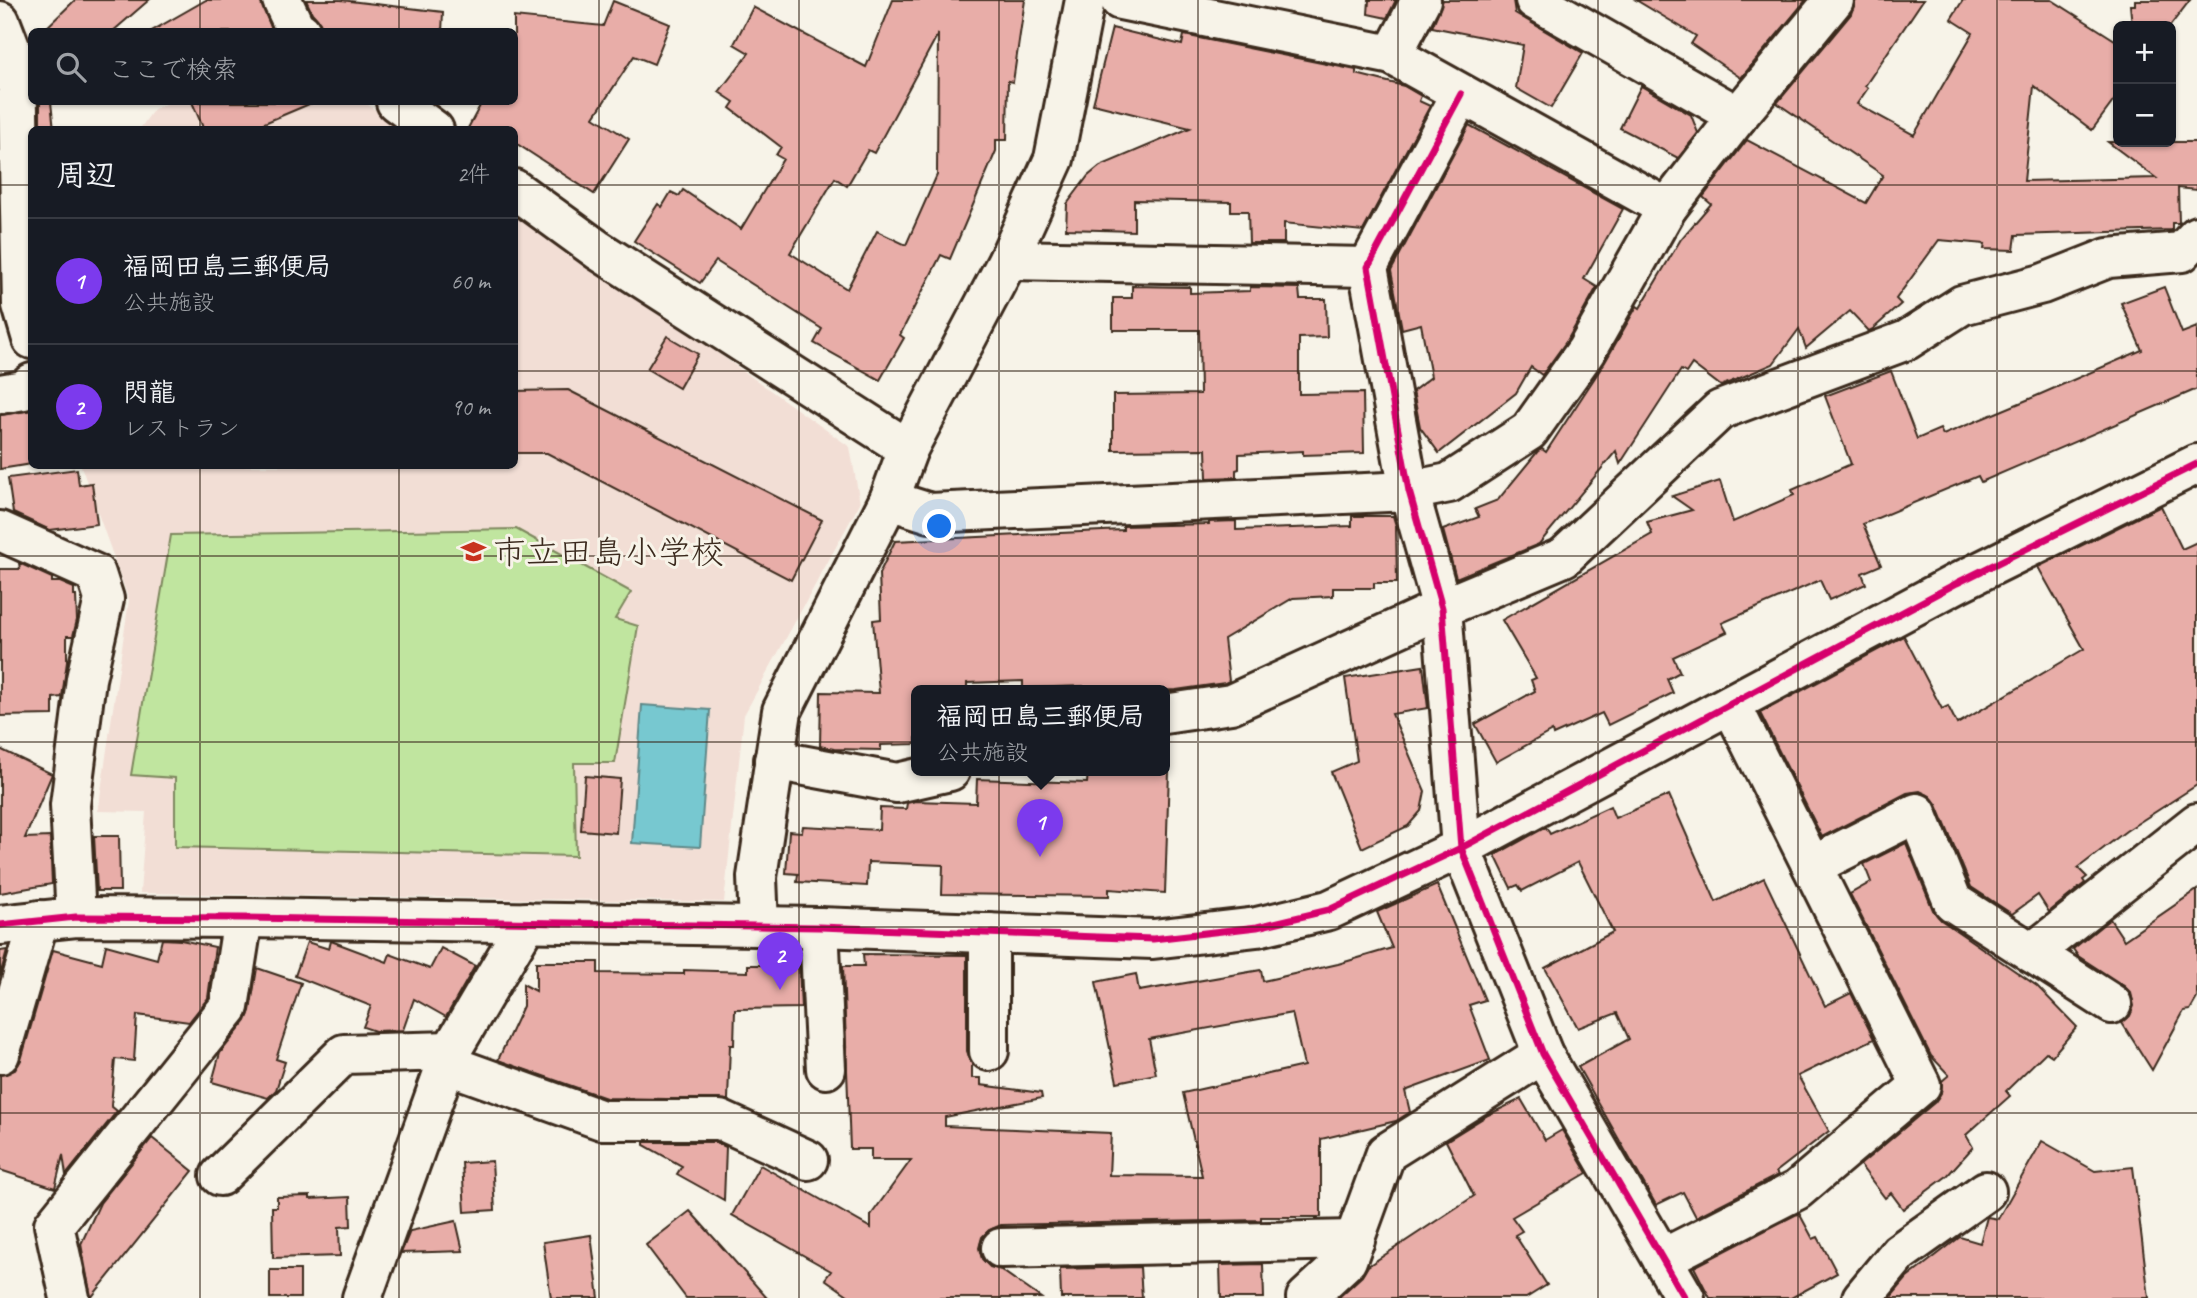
<!DOCTYPE html>
<html lang="ja">
<head>
<meta charset="utf-8">
<style>
	body { margin:0; font-family:Caveat,"Klee One",sans-serif; background:#242831; color:#f1f3f6 }
	.controls { position:absolute; right:21px; top:21px; display:grid; overflow:hidden; border-radius:10px; box-shadow:0 2px 5px #0004 }
	.controls button { width:63px; height:63px; display:grid; place-items:center; padding:0; border:0; border-bottom:2px solid #363941; background:#171b24; color:#f1f3f6; font:35px sans-serif }
	.you { position:absolute; left:940px; top:527px; width:24px; height:24px; margin:-18px; border:5px solid #fff; border-radius:50%; background:#1a73e8; box-shadow:0 0 0 10px #1a73e833 }
	.badge { display:grid; place-items:center; width:46px; height:46px; border-radius:50%; background:#7c3aed; color:#fff; font-size:23px; font-weight:700 }
	.pin { position:absolute; translate:-50% -58px; filter:drop-shadow(0 2px 4px #0008) }
	.pin::after { content:''; position:absolute; top:37px; width:24px; height:21px; background:inherit; clip-path:polygon(0 0,100% 0,50% 100%) }
	.popup { position:absolute; left:911px; top:685px; width:259px; height:91px; box-sizing:border-box; display:grid; place-content:center; border-radius:10px; background:#171b24; filter:drop-shadow(0 2px 5px #0005); font-size:23px; white-space:nowrap; color:#9ea1a6 }
	.popup b { font-size:26px; color:#f1f3f6 }
	.popup::after { content:''; position:absolute; left:50%; top:100%; margin-left:-14px; border:14px solid transparent; border-top-color:#171b24 }
	.list { margin:0; padding:0; list-style:none }
	h2 { display:flex; justify-content:space-between; align-items:center; height:91px; margin:0; padding:0 28px; font-size:30px }
	h2 small { font-size:23px; font-weight:400; color:#9ea1a6 }
	.list li { display:grid; grid-template-columns:46px 1fr auto; gap:21px; align-items:center; box-sizing:border-box; height:126px; padding:0 28px; border-top:2px solid #363941 }
	.list b { display:block; font-size:26px; white-space:nowrap }
	.list p { margin:0; font-size:23px; white-space:nowrap; color:#9ea1a6 }
	.list em { font-size:23px; font-style:normal; color:#9ea1a6 }
	.icon { flex:none; width:38px; height:38px; fill:none; stroke:currentColor; stroke-width:2; stroke-linecap:round; stroke-linejoin:round }
	.map { position:relative; flex:none; width:2197px; height:1298px; overflow:hidden }
	.search { position:absolute; background:#171b24; box-shadow:0 2px 5px #0004; left:28px; top:28px; width:490px; height:77px; display:flex; align-items:center; gap:18px; box-sizing:border-box; padding:0 24px; border-radius:10px; color:#9ea1a6; font-size:26px }
	.panel { position:absolute; background:#171b24; box-shadow:0 2px 5px #0004; left:28px; top:126px; width:490px; height:343px; border-radius:10px }
	.map>svg:first-child { display:block }
	.built { fill:#f2ded5 }
	.green { fill:#c0e59f; stroke:#7e885e; stroke-width:2 }
	.water { fill:#77c8d0; stroke:#5f8989; stroke-width:2 }
	.building { fill:#e8ada8; stroke:#3b2a1e; stroke-width:2; fill-rule:evenodd }
	.lines { fill:none; stroke-linecap:round; stroke-linejoin:round }
	.street-casing { stroke:#3b2a1e; stroke-width:44 }
	.street { stroke:#f7f3e8; stroke-width:38 }
	.cycleway-casing { stroke:#f7f3e8; stroke-width:11 }
	.cycleway { stroke:#d6006c; stroke-width:7 }
	.grid { fill:none; stroke:#3b2a1e; stroke-width:2; stroke-opacity:0.55 }
	.labels { text-anchor:middle; stroke-width:6; stroke-linejoin:round; paint-order:stroke }
	.poi-label { font-size:33px; fill:#3b2a1e; stroke:#f7f3e8; text-anchor:start }
</style>
</head>
<body>
<div class="map">
<svg width="2197" height="1298" viewBox="0 0 2197 1298">
	<rect width="100%" height="100%" fill="#f7f3e8"/>
	<filter id="ink" filterUnits="userSpaceOnUse"><feTurbulence type="fractalNoise" baseFrequency=".0143" numOctaves="2"/><feDisplacementMap in="SourceGraphic" scale="14" xChannelSelector="R" yChannelSelector="G"/><feConvolveMatrix kernelMatrix="1 2 1 2 8 2 1 2 1" color-interpolation-filters="sRGB"/></filter>
	<g filter="url(#ink)">
		<g class="built">
			<path d="M170,102h194l39,27 -264,1 15,-21z"/>
			<path d="M515,209l335,238 10,56 -116,212 -20,187 -584,-9 6,-81 -48,-1 31,-211 -48,-134h433z"/>
		</g>
		<path class="green" d="M516,529l115,63 -16,27 23,7 -23,137h-41l2,93 -401,-9v-69l-44,-3 40,-240z"/>
		<path class="water" d="M642,705l68,5 -10,137 -68,-4z"/>
		<g class="building">
			<path d="M75,0h74l-37,32h-70z"/>
			<path d="M206,0h54l13,32h-123z"/>
			<path d="M306,0h35l102,12 -1,20h-119l-3,-10 -8,-9z"/>
			<path d="M893,0h132l-12,82 -5,-1 -1,59h-11v11l-46,108 -9,-4 -41,80 4,3 -24,42 -66,-37 8,-14 -106,-68 -16,22 -66,-42 24,-37 4,3 9,-15 8,4 4,-6 58,39 42,-70 -7,-4 5,-8 -51,-39 4,-6 -15,-10 30,-39 -15,-9 19,-37 113,60zM938,34l-1,141 -31,70 -29,-14 -30,58 -57,-36 45,-75 12,8 21,-36 6,3z"/>
			<path d="M1369,0h27l-9,18 -19,-4z"/>
			<path d="M1443,0h70l2,13 68,40 -32,55 -35,-20 7,-43 -91,-18z"/>
			<path d="M1636,0h170l-65,78 -50,-34 5,-8z"/>
			<path d="M1855,0h68l-58,86 3,2 -11,16 57,31 59,-102 -22,-14 12,-19h89l66,42v53l-26,35 -58,-44 -10,95 132,-3 -48,-36h89v48l-19,-2 1,35h-7v7l-156,5 -2,15 -30,-1 1,-5 -46,-4 -43,59 5,5 -28,25 -4,2 -19,-20 -44,37 -7,-19 -26,35 -52,22 -29,-22 -6,9 -5,-3 -61,94 -4,-13 -77,93 -83,34 -13,-48 36,-13 -4,-8 23,-9 40,-49 4,-2 4,3 59,-90 32,-56 3,2 41,-69 30,-35 -8,-7 44,-57 119,63 17,-28 -106,-72 74,-89z"/>
			<path d="M2135,0h55l-20,26h-38l-2,-21h5z"/>
			<path d="M613,1l57,23 -16,40 -20,-8 -40,61 35,22 -35,55 -80,-52v-12h-47l15,-28h32v-85l89,9z"/>
			<path d="M1112,28l70,17 2,-10 172,35v4l48,12 17,10 -2,5 11,5 -67,125 -79,-8v20h-35l-1,-32h-17v-9l-97,-2v31l-68,-2 1,-25 21,-28 12,-10 90,-38 -97,-24z"/>
			<path d="M1641,86l50,29 7,18 -20,25 -58,-30z"/>
			<path d="M40,102h11l3,28h-14z"/>
			<path d="M192,102h122l-66,28h-44z"/>
			<path d="M1469,125l154,84 -39,70 13,8 -29,52 -26,36 -11,-8 -15,26 -77,60 -19,-26 -7,-36 18,-14 -10,-53 -19,5 -11,-58z"/>
			<path d="M1132,286l58,1v6l60,-2v-4l49,1 1,11h26l1,38 -28,1v56l64,-1 1,60 -61,2v-4l-64,3v15l-3,1v7l-29,1 -1,-29 -93,1v-55l87,-1 -1,-64h-86v-32h19z"/>
			<path d="M2164,287l18,46 15,-6v62l-216,93 -3,-6 -115,48 18,41 -19,8 4,11 -37,16 -9,-20 -98,43 5,9 -54,25 7,15 -13,7 6,14 -65,32 -6,-12 -49,22 -1,-4 -56,31 -21,-38 60,-33 -4,-11 5,-2 -34,-58 150,-86 -5,-12 45,-12 -20,-14 48,-15 13,41 61,-27 -2,-5 59,-26 -26,-68 66,-25 26,68 23,-10 3,6 84,-35 115,-50 -21,-47z"/>
			<path d="M667,336l31,18 -19,34 -32,-19z"/>
			<path d="M568,390l254,130 -31,60 -244,-127h-33v-62z"/>
			<path d="M32,410v54l-32,5v-54z"/>
			<path d="M77,469l2,16 13,-2 5,41 -47,6 -37,-17 -5,-35z"/>
			<path d="M2161,506l21,43 15,-7v243l-71,46 -48,37 9,9 -4,3 2,3 -36,29 -11,-17 -26,19 -41,-27 -34,-82 -7,-9 -10,-5 -13,2 -85,44 -62,-124 144,-77 38,73 6,-3 9,18 127,-75 -46,-82z"/>
			<path d="M1352,516h41l3,10 1,57h-23v5h-41v8l-40,2 -69,41 5,42 -4,2 -49,7 -93,1v-5l-60,2v-7l-56,2v8h-51v53l-35,1v5l-47,-1 -14,-3 1,-54 58,1 -6,-73 8,-1 -2,-45 16,-33 228,-11v-4l86,-2v-2l27,-1v9l116,-4z"/>
			<path d="M19,563l33,15v4h8l14,6v8h2l1,24 -4,16h-6v26l-5,35 -9,1v17l-53,1v-147h20z"/>
			<path d="M1423,666l5,42 -36,6 33,77 -4,20 -13,15 -46,22 -31,-76 26,-11 -12,-83z"/>
			<path d="M0,749l52,25 -27,64 25,-1 2,47 -52,9z"/>
			<path d="M1088,771h81l-4,122 -56,-4v7l-167,-2 1,-29 -75,-3 -1,24 -70,-4 1,-8 -12,-1 3,-42 13,1 1,-6 76,4 1,-22 26,1 1,-6 9,-2 60,2 1,-24 110,4z"/>
			<path d="M585,776l35,3 -4,54 -35,-3z"/>
			<path d="M1669,795l47,107 48,-24 61,128 26,-13 23,46 -76,37 31,55 -53,41 2,3 -82,42 -13,-25 -27,13 -78,-138 51,-28 -12,-26 -39,15 -33,-60 68,-36 -35,-70 -56,29 -4,-6 -7,3 -16,-33 51,-28 4,7 60,-28 5,12z"/>
			<path d="M94,836h25l1,55h-23z"/>
			<path d="M1906,843l27,67 8,10 96,66 40,41 -25,29 -6,-4 -40,39 4,5 -44,39 7,12 -26,29 -44,33 -12,-16 -6,5 -25,-33 75,-63 6,-9 1,-12 7,-6 -18,-19 -81,-162 21,-12 -7,-18z"/>
			<path d="M1437,885l48,115 -16,5 21,55 -85,31 5,21 -14,9 -75,18v78h-60v3l-260,5 -12,5 -7,7 -3,11 3,11 8,8 11,3 40,28h-189l-27,-19 6,-8 -99,-56 28,-50 111,63v-13l40,-55h-40v-11h-21l-7,-183h21l-1,-12 104,1v96l5,13v14h9v7l60,8 1,5 -97,19v9l166,7 -2,42 93,1 -19,-83 121,-27 -12,-53 -143,26 7,35 -39,8 -21,-100 40,-8 3,17 122,-21 2,11 75,-17 54,-16 -15,-36z"/>
			<path d="M2197,890v108l-7,12 -6,1 -32,59 -30,-47 8,-7 4,-10 -3,-13 -7,-7 -46,-30 -5,-7 37,-30 14,21z"/>
			<path d="M162,939l19,1 34,7 -7,51 -19,24 -52,-7 -3,46 -19,-2 -4,47 6,5 -51,64 -3,-20 -8,33 -55,-18v-95l15,-5 6,-10 32,-110 49,13 4,-18 51,14z"/>
			<path d="M331,941l56,21 3,-8 40,15 11,-21 34,18 -29,51 -32,-18 -11,31 -28,1 -12,-4 8,-21 -76,-30 12,-34 22,7z"/>
			<path d="M7,950l-7,26v-25z"/>
			<path d="M536,962h62v11l86,1v-4l64,2v-7h49l2,1 2,42 -66,1 -1,36h-4l-2,55 -122,-2 -108,-38 25,-54v-22l13,7z"/>
			<path d="M257,968l44,15 -25,76 9,3 -9,28 -8,8 -56,-16 8,-29 26,-32 4,-10z"/>
			<path d="M1521,1099l24,41 17,-10 25,43 -75,44 10,14 -7,4 32,50 -21,13h-188l24,-22 6,-10 106,-70 -28,-55 42,-26z"/>
			<path d="M152,1138l41,33 -102,127 -10,-54 19,-41z"/>
			<path d="M2042,1141l53,30 38,-4 16,131h-259l17,-20 53,-41 20,6 7,-26 11,2z"/>
			<path d="M644,1142h71l11,5 -2,53 -47,-26 5,-8 -38,-21z"/>
			<path d="M492,1161l3,49 -30,2 -3,-49z"/>
			<path d="M310,1196v3l40,-2 1,29 -12,1 1,29 -67,2 -1,-51h5v-10z"/>
			<path d="M690,1211l32,36 45,51h-81l-40,-53z"/>
			<path d="M1799,1213l14,26 5,-2 19,36 -46,25h-81l-16,-31z"/>
			<path d="M456,1221l7,30 -62,2 9,-22z"/>
			<path d="M591,1235l8,63h-48l-8,-56z"/>
			<path d="M1263,1264l1,34h-43l-1,-33z"/>
			<path d="M1140,1267l2,31h-81l-1,-29z"/>
			<rect x="270" y="1270" width="30" height="28"/>
		</g>
		<g class="lines">
			<defs>
				<g id="street">
					<path d="M282,0l13,28 6,4"/>
					<path d="M1120,0l272,55 275,153"/>
					<path d="M1535,0l203,116"/>
					<path d="M0,21l17,44 5,240 10,34"/>
					<path d="M1392,55l29,-55"/>
					<path d="M1461,94l-93,173 41,224 33,117 19,240 82,206 142,244"/>
					<path d="M396,102l38,28"/>
					<path d="M514,189l84,61 310,199"/>
					<path d="M1008,260l360,7"/>
					<path d="M0,394l24,-4 8,-7"/>
					<path d="M889,500l41,13 479,-22 40,-8 80,-52 57,-80 81,-143 71,-92 96,-116"/>
					<path d="M0,531l96,43 8,25 -18,80 -16,126 6,112"/>
					<path d="M1164,714l67,-10 211,-96 122,-51 156,-147 187,-70 55,-35 80,-21 66,-26 74,-6 15,-16"/>
					<path d="M774,760l123,23 53,-12"/>
					<path d="M1812,866l105,-53 36,89 159,102"/>
					<path d="M0,925l76,-8 167,1 576,9 334,12 104,-12 72,-17 132,-62 496,-265 240,-119"/>
					<path d="M759,926l-2,-49 25,-166 107,-211 19,-51 100,-189 46,-101 31,-159"/>
					<path d="M819,927l7,142"/>
					<path d="M989,933v118"/>
					<path d="M2032,953l165,-130"/>
					<path d="M0,1054l39,-134"/>
					<path d="M446,1064l156,56h118l88,40"/>
					<path d="M220,1176l124,-122 107,-3"/>
					<path d="M1001,1248l354,-8"/>
					<path d="M1662,1259l135,-69 124,-105 -190,-381"/>
					<path d="M70,1298l-16,-73 175,-218 14,-89"/>
					<path d="M362,1298l89,-247 76,-129"/>
					<path d="M1306,1298l41,-38 39,-107 157,-99"/>
					<path d="M1862,1298l37,-45 87,-62"/>
				</g>
			</defs>
			<use href="#street" class="street-casing"/>
			<use href="#street" class="street"/>
			<defs>
				<g id="cycleway">
					<path d="M1461,94l-93,173 41,224 33,117 19,240 82,206 142,244"/>
					<path d="M0,925l76,-8 167,1 576,9 334,12 104,-12 72,-17 132,-62 496,-265 240,-119"/>
				</g>
			</defs>
			<use href="#cycleway" class="cycleway-casing"/>
			<use href="#cycleway" class="cycleway"/>
		</g>
	</g>
	<path class="grid" d="M200,0v32M399,0v32M599,0v1298M799,0v1298M999,0v1298M1198,0v1298M1398,0v1298M1598,0v1298M1798,0v1298M1997,0v1298M200,102v28M399,102v28M0,185h32M514,185h1683M0,371h32M514,371h1683M200,466v832M399,466v832M0,556h2197M0,742h2197M0,927h2197M0,1113h2197"/>
	<defs>
		<symbol id="school-bare" viewBox="-9 -9 18 18"><path d="M0-5L7-2L0 1L-7-2ZM-4 1L0 2.5L4 1V4Q0 6-4 4Z" fill="#c8321e" stroke="#f7f3e8" stroke-width="2.5" paint-order="stroke"/></symbol>
	</defs>
	<g fill-rule="evenodd">
		<use href="#school-bare" x="456" y="534" width="35" height="35"/>
	</g>
	<g class="labels">
		<g class="poi-label">
			<text x="493" y="563">市立田島小学校</text>
		</g>
	</g>
</svg>
<div class="controls">
<button>+</button>
<button>−</button>
</div>
<div class="you"></div>
<div class="pin badge" style="left:1040px;top:857px">1</div>
<div class="popup"><b>福岡田島三郵便局</b>公共施設</div>
<div class="pin badge" style="left:780px;top:990px">2</div>
<div class="search"><svg class="icon" aria-label="search" viewBox="0 0 24 24"><circle cx="10" cy="10" r="6"/><path d="M15 15l6 6"/></svg>ここで検索</div>
<section class="panel">
<h2>周辺<small>2件</small></h2>
<ul class="list">
<li><span class="badge">1</span><div><b>福岡田島三郵便局</b><p>公共施設</p></div><em>60 m</em></li>
<li><span class="badge">2</span><div><b>閃龍</b><p>レストラン</p></div><em>90 m</em></li>
</ul>
</section>
</div>
</body>
</html>
